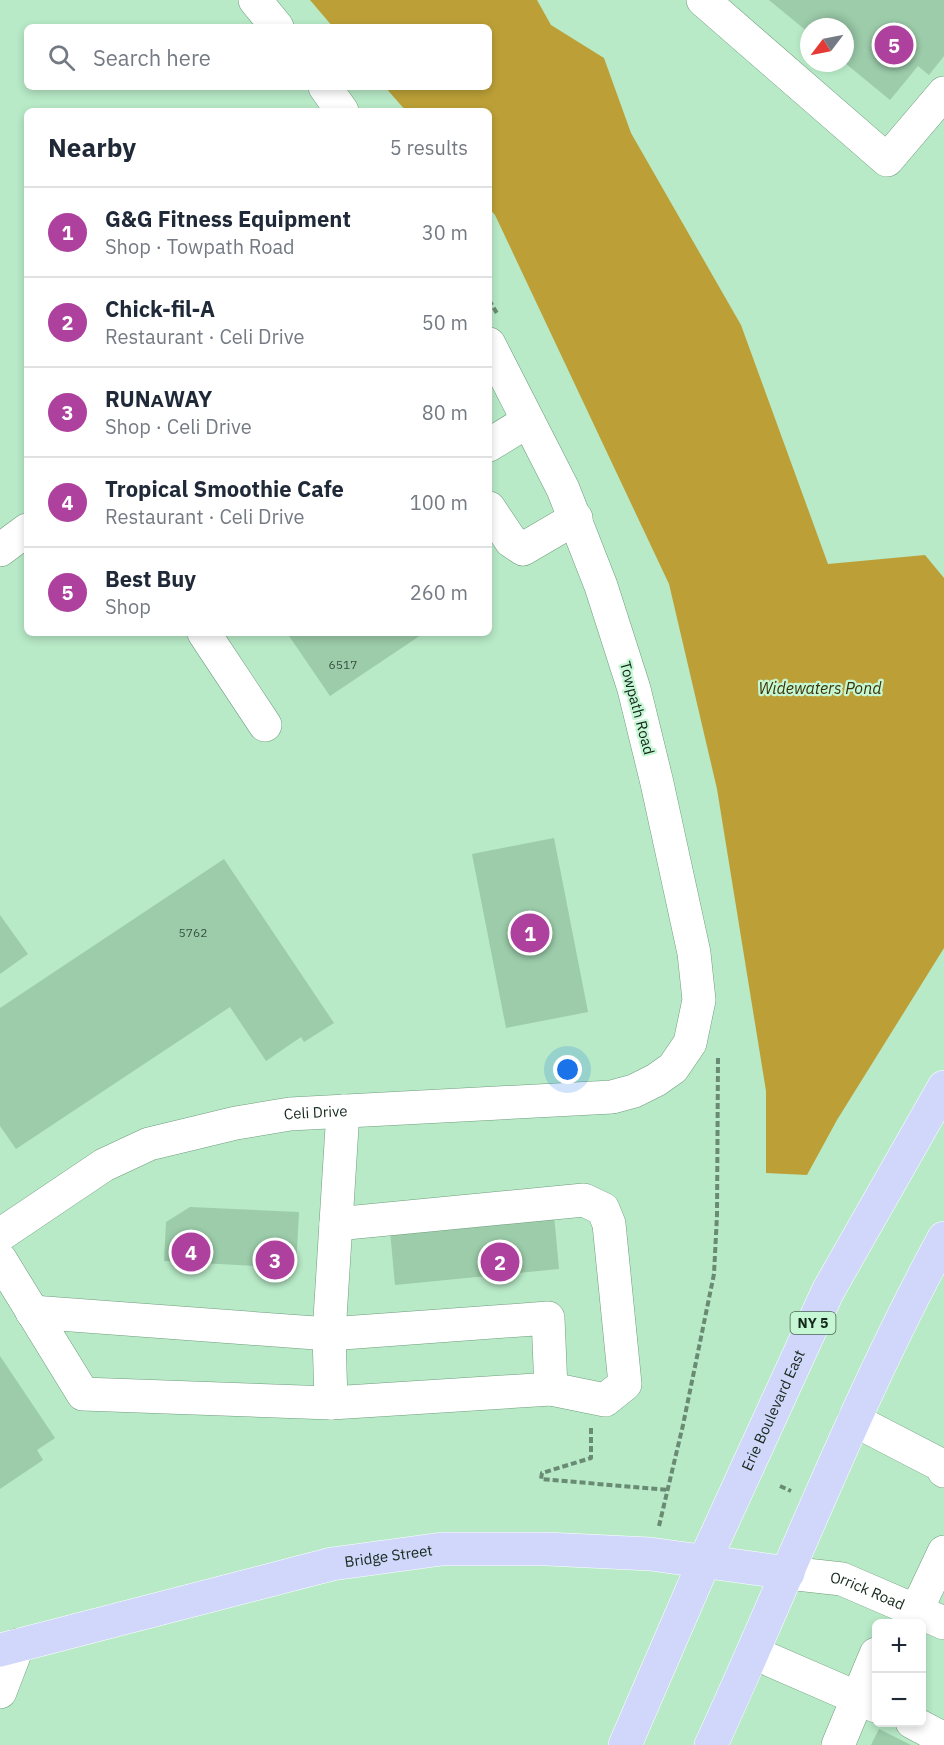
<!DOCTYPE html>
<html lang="en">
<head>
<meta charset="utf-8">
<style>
	body { margin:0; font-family:"IBM Plex Sans",sans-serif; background:#f2f2f3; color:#1f2937 }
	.controls { position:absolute; right:18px; bottom:18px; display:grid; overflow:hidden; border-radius:9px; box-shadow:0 3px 9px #0003 }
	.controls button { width:54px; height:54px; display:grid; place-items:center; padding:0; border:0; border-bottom:2px solid #e0e1e3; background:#fff; color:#1f2937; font:30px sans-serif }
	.compass { position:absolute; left:800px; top:18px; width:54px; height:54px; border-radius:50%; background:#fff; box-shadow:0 3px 9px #0003; rotate:238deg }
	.you { position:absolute; left:568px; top:1070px; width:21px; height:21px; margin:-15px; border:4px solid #fff; border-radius:50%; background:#1a73e8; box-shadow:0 0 0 9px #1a73e833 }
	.badge { display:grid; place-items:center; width:39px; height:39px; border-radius:50%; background:#ae409e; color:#fff; font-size:20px; font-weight:700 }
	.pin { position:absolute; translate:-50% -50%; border:3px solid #fff; box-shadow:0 2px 6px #0006 }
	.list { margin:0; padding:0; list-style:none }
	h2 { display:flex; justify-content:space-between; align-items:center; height:78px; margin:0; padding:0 24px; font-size:26px }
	h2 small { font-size:20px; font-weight:400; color:#747a83 }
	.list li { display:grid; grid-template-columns:39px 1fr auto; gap:18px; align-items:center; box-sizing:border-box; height:90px; padding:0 24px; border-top:2px solid #e0e1e3 }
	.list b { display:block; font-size:22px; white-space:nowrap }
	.list p { margin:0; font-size:20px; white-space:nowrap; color:#747a83 }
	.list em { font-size:20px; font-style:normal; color:#747a83 }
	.icon { flex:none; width:33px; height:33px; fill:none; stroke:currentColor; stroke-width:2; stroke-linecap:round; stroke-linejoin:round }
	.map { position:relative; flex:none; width:944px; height:1745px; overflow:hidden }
	.search { position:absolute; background:#fff; box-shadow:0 3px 9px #0003; left:24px; top:24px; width:468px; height:66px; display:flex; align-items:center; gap:15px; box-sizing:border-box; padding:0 21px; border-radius:9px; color:#747a83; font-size:22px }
	.panel { position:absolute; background:#fff; box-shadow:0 3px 9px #0003; left:24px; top:108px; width:468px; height:528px; border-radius:9px }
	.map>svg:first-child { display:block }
	.water { fill:#bca037 }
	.building { fill:#9cccaa }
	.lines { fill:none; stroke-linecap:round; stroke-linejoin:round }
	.minor-casing { stroke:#6f9d7d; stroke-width:34 }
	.major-casing { stroke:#fff; stroke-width:34 }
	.path { stroke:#698b74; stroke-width:4; stroke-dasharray:6 3; stroke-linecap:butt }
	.minor { stroke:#fff; stroke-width:33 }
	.major { stroke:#d0d7fa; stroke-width:33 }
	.labels { text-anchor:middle; stroke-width:4.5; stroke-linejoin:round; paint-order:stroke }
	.number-label { font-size:12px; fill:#375140 }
	.shield { fill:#c5f7d4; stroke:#4a6653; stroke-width:1.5 }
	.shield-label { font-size:14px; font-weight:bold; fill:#15281c }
	.street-label { font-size:15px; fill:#15281c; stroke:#c5f7d4 }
	.water-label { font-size:16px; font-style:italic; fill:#3c3103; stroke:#c5f7d4 }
</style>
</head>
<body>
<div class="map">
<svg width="944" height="1745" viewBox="0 0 944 1745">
	<rect width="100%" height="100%" fill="#b8eac7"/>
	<path class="water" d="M310,0h227l14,25 53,33 27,75 110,192 87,239 97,-9 19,23v370l-107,172 -30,55 -41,-2v-82l-49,-302 -48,-205 -174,-369 -6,-7v-97h-83l-21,-24h104v-60h-156z"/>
	<g class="building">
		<path d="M769,0h175v56l-15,19 -11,-9 -28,34 -45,-37v-36h-36v6z"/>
		<path d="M287,633h137l-94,63z"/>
		<path d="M554,838l34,174 -82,16 -34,-174z"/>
		<path d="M224,859l110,164 -30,19 -3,-5 -35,24 -36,-54 -214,142 -16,-23v-118z"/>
		<path d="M0,915l28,39 -28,20z"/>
		<path d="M190,1207l109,5 -3,56 -132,-7 2,-39z"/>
		<path d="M554,1215l5,54 -164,16 -5,-54z"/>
		<path d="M0,1356l55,82 -18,12 6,10 -43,29z"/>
		<path d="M879,1729l32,16h-40z"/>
	</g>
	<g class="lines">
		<defs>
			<g id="minor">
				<path d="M255,0l22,27"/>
				<path d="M703,0l184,160 57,-67"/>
				<path d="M325,87l17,24"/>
				<path d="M489,445l39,-24"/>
				<path d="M489,508l22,33 12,8 53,-31"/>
				<path d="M0,550l27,-20"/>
				<path d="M204,633l61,92"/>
				<path d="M336,1224l248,-24 19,9 6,15 16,160 -20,16 -54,-11"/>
				<path id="s1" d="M0,1235l104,-70 45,-21 87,-21 54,-9 322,-17 22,-6 22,-11 17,-12 17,-25 9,-43 -5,-47 -37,-170 -23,-94 -33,-103 -38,-97 -74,-145"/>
				<path d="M0,1259l83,135 248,9 -2,-69 14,-223"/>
				<path d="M32,1312l297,22 219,-16 3,71 -220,14"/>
				<path d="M854,1420l87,45 3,6"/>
				<path id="s2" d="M788,1573l54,6 102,44"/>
				<path d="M910,1624l34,-72"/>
				<path d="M754,1653l122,53"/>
				<path d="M0,1692l18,-47"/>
				<path d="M912,1722l32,17"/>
				<path d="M838,1745l38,-91"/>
			</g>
			<g id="major">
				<path id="s3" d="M0,1650l332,-86 110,-15h105l103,5 138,19"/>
				<path id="s4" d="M625,1745l80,-185 123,-269 116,-204"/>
				<path d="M711,1745c78,-169 144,-344 233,-507"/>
			</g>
		</defs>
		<use href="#minor" class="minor-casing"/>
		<use href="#major" class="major-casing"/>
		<g class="path">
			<path d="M489,300l9,15"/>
			<path d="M591,1428v30l-49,15 -1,6 127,11"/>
			<path d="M780,1486l11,5"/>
			<path d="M659,1526l24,-101 31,-151 3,-59 1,-158"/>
		</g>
		<use href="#minor" class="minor"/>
		<use href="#major" class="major"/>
	</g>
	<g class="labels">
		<g class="number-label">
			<text x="343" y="669">6517</text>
			<text x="193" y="937">5762</text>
		</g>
		<rect class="shield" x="790.5" y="1312" width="45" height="22" rx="4.5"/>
		<g class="shield-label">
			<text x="813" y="1328">NY 5</text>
		</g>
		<g class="street-label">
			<text transform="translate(637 708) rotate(75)" y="5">Towpath Road</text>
			<text dy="5" stroke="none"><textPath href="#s1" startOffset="345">Celi Drive</textPath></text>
			<text dy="5" stroke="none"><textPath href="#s4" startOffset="366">Erie Boulevard East</textPath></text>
			<text dy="5" stroke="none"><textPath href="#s3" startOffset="400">Bridge Street</textPath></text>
			<text dy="5" stroke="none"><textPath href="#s2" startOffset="82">Orrick Road</textPath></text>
		</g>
		<g class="water-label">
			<text x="820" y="694">Widewaters Pond</text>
		</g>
	</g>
</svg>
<div class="controls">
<button>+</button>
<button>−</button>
</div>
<svg class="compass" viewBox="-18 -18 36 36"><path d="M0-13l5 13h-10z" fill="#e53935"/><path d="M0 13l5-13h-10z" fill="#747a83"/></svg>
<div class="you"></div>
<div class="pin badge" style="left:530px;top:933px">1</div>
<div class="pin badge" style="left:500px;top:1262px">2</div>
<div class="pin badge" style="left:275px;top:1260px">3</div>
<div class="pin badge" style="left:191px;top:1252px">4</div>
<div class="pin badge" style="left:894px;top:45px">5</div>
<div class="search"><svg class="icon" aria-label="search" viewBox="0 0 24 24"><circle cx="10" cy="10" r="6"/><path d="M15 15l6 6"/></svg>Search here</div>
<section class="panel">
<h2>Nearby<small>5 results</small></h2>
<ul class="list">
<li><span class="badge">1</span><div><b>G&amp;G Fitness Equipment</b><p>Shop · Towpath Road</p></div><em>30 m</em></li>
<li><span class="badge">2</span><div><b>Chick-fil-A</b><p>Restaurant · Celi Drive</p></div><em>50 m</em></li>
<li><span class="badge">3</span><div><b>RUNᴀWAY</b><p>Shop · Celi Drive</p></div><em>80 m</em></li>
<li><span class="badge">4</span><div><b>Tropical Smoothie Cafe</b><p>Restaurant · Celi Drive</p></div><em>100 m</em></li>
<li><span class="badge">5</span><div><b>Best Buy</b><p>Shop</p></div><em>260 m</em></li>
</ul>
</section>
</div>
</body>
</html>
